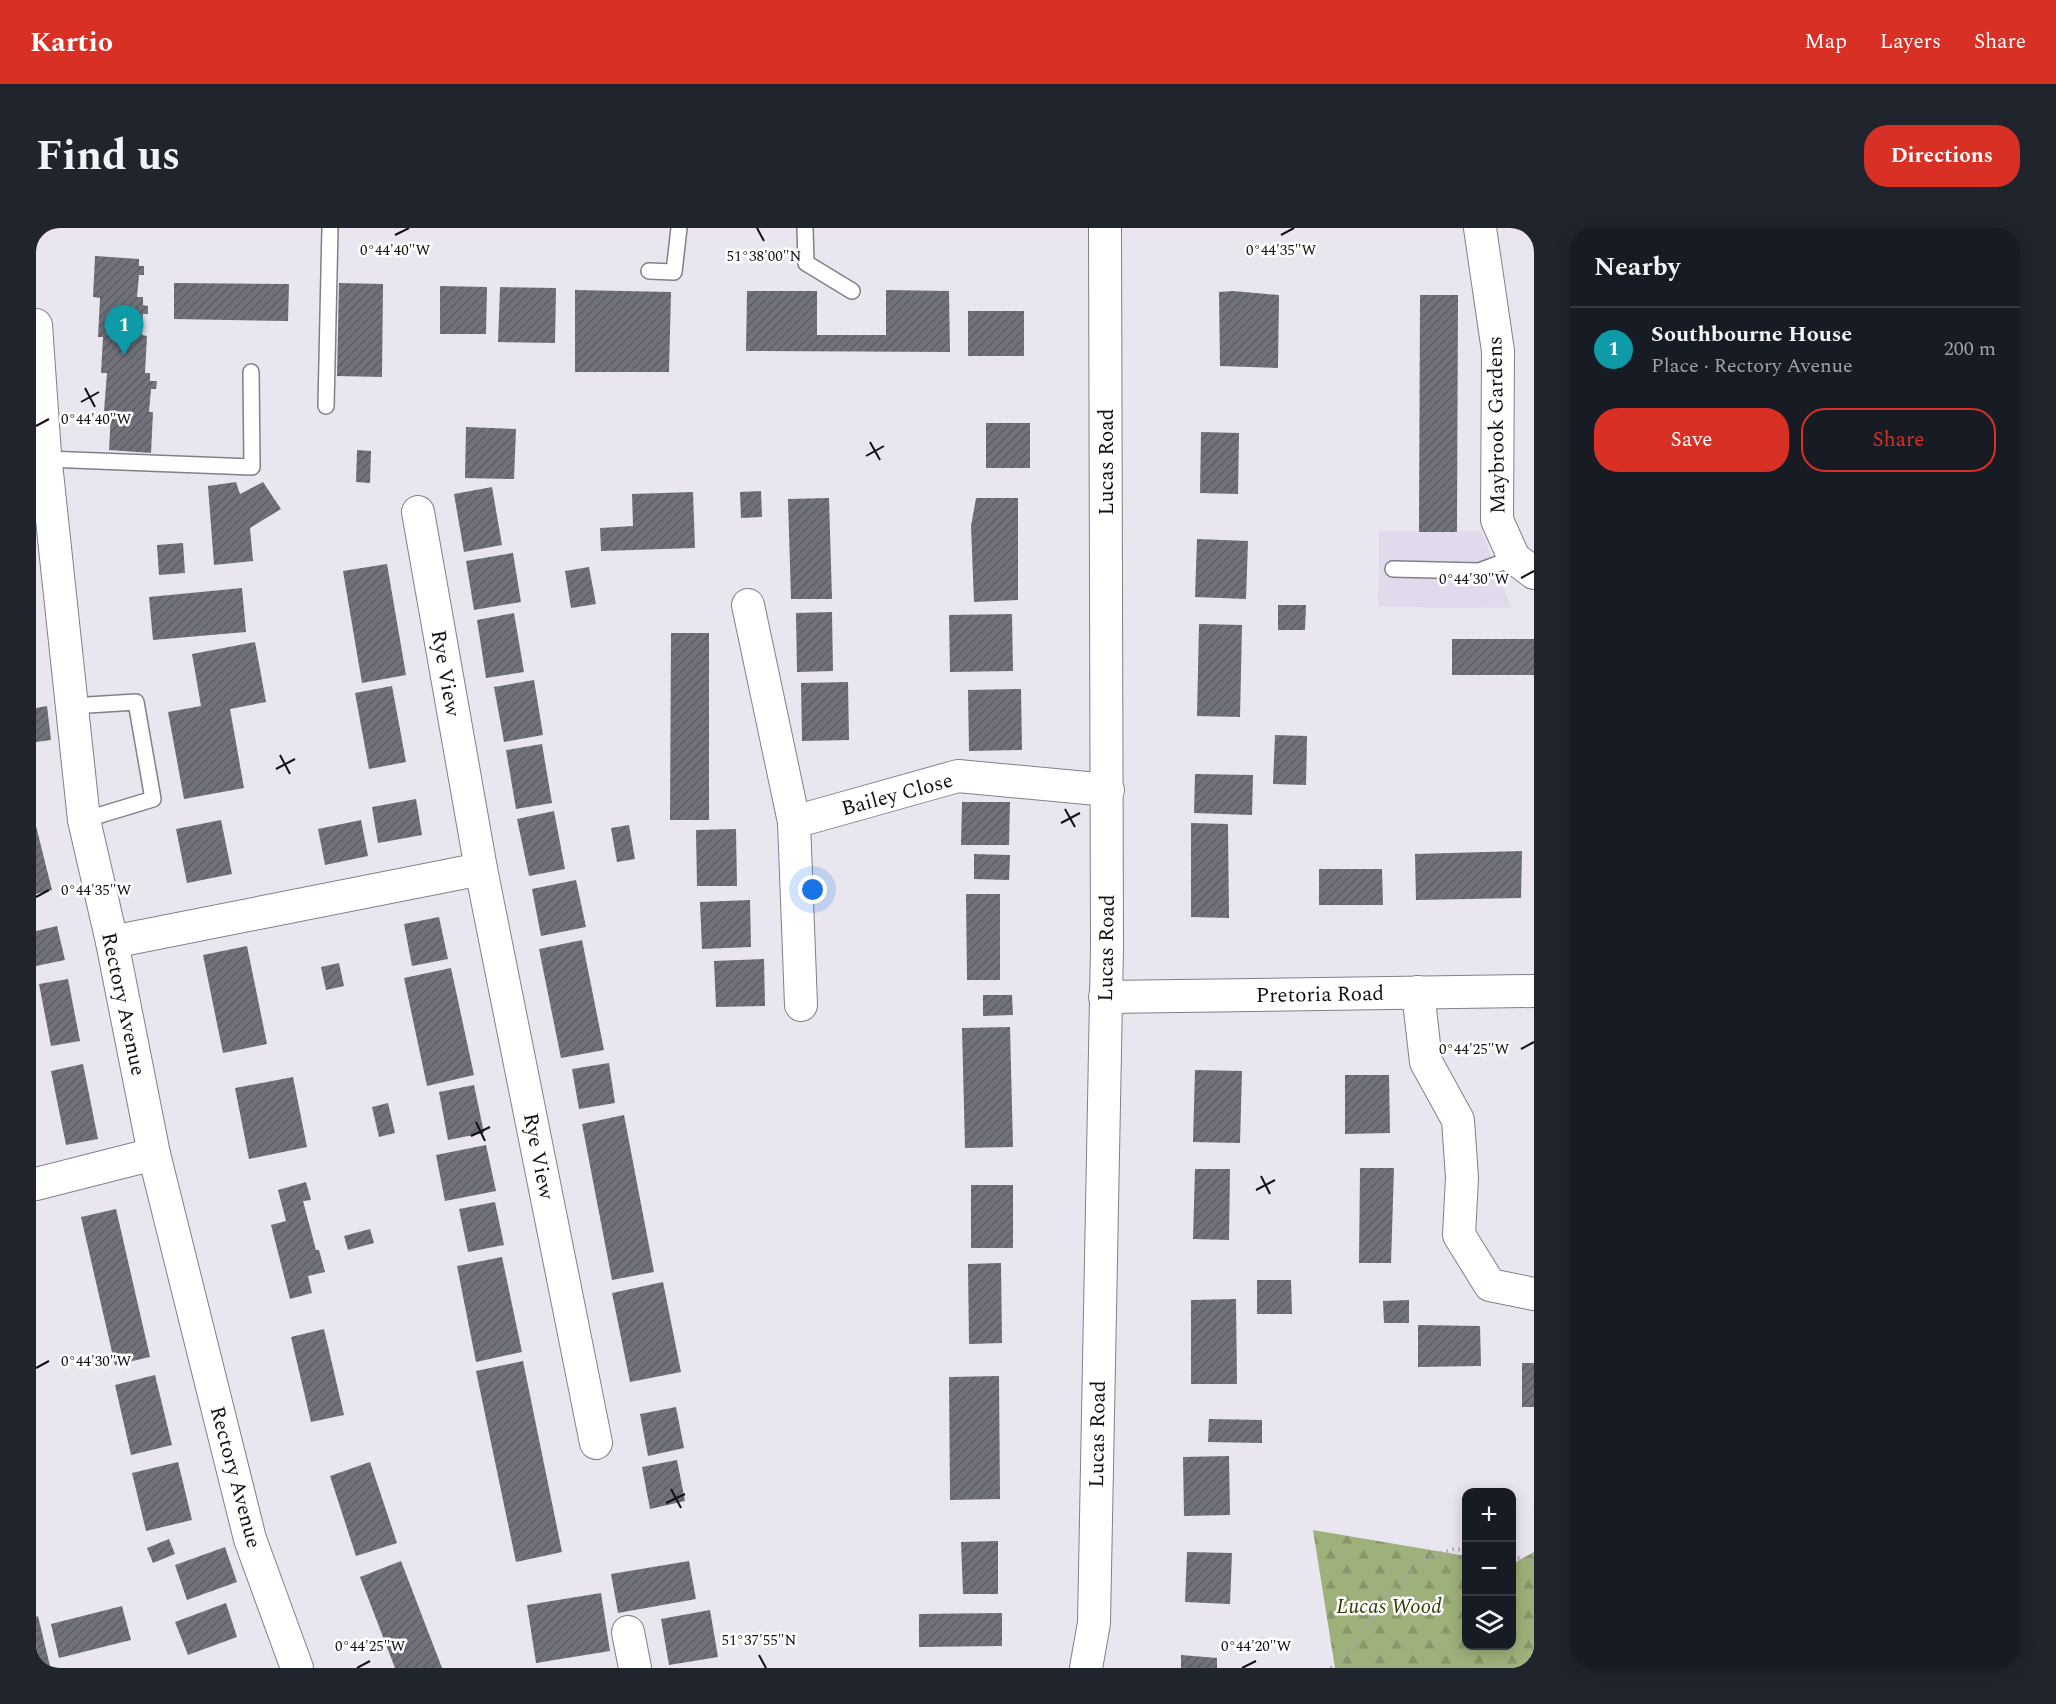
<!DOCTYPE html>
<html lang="en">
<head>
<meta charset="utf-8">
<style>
	body { margin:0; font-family:Spectral,serif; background:#20242c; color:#f1f3f6 }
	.controls { position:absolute; right:18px; bottom:18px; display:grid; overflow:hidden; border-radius:12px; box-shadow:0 3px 15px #0003 }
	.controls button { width:54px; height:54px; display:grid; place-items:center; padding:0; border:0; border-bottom:2px solid #363941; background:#171b24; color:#f1f3f6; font:30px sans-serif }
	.you { position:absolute; left:777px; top:662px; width:21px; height:21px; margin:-15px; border:4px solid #fff; border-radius:50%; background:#1a73e8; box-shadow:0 0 0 9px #1a73e833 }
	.badge { display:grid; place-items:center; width:39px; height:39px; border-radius:50%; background:#d93025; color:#fff; font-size:20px; font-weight:700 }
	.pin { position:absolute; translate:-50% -50px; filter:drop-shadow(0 2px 3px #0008) }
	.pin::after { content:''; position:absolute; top:32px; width:21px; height:18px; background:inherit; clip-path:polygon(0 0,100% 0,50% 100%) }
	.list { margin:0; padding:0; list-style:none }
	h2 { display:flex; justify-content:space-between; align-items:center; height:78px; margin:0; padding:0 24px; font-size:26px }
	h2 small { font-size:20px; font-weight:400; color:#9ea1a6 }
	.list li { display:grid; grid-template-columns:39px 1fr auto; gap:18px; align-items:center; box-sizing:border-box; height:84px; padding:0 24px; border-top:2px solid #363941 }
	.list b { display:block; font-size:22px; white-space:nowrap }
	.list p { margin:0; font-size:20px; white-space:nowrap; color:#9ea1a6 }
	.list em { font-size:20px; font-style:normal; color:#9ea1a6 }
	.actions { display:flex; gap:12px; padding:18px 24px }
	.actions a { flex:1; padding:14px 0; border:2px solid #d93025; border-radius:24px; text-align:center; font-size:21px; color:#d93025 }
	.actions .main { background:#d93025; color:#fff }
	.icon { flex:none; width:33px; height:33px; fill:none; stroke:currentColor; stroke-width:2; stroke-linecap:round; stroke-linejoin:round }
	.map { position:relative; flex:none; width:1498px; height:1440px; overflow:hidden; border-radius:24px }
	header { display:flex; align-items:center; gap:36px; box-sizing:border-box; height:84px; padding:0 30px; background:#d93025; color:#fff }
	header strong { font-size:28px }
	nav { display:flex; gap:33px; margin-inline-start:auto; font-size:21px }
	.intro { display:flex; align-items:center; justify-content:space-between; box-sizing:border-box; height:144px; padding:0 36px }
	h1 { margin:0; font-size:42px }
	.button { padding:15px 27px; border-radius:24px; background:#d93025; color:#fff; font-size:21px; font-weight:700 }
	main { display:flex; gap:36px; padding:0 36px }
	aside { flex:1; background:#171b24; border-radius:24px; box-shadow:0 3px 15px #0003 }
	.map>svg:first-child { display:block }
	.built { fill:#e1daec }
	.forest { fill:url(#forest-firs) }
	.building { fill:url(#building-hatch) }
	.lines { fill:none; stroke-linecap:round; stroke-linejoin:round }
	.service-casing { stroke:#837f88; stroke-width:18 }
	.minor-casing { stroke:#837f88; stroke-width:34 }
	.path { stroke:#a9a5ae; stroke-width:4; stroke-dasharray:1.5 4.5; stroke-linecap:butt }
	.service { stroke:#fff; stroke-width:15 }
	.minor { stroke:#fff; stroke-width:32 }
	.ticks { fill:none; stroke:#121014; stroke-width:2 }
	.labels { text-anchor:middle; stroke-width:5; stroke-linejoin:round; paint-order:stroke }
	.street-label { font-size:21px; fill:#121014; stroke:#fff }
	.park-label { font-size:21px; font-style:italic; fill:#2f3e00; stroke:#fff }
	.ticks-label { font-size:15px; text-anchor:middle; fill:#121014; stroke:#fff; stroke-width:5; stroke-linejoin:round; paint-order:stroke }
</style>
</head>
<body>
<header>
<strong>Kartio</strong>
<nav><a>Map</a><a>Layers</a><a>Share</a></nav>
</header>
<div class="intro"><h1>Find us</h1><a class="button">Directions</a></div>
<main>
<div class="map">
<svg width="1498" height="1440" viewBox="0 0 1498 1440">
	<defs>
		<pattern id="forest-firs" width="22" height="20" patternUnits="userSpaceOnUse" patternTransform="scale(1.5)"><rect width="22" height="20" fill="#9eb17a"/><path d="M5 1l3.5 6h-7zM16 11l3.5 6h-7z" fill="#879769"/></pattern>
		<pattern id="building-hatch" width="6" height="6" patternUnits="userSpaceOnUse" patternTransform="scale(1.5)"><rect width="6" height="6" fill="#72727b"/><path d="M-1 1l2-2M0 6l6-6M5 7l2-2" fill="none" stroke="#5c5c64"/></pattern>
	</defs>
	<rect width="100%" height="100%" fill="#eae6f0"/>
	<path class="built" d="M1343,303h102l31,77 -134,-1z"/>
	<path class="forest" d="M1277,1302l153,26v90h46v-82l22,-12v116h-199z"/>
	<g class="building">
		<path d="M59,28l44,3v7h5v9h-5l-2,22h6v8l5,1v8h-5l-1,21 5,1 -2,37h5v8h7l-1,8h-5l-2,23h4l-2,41 -42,-3 2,-39h-7l3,-38h-6l2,-36h-5l2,-39 -7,-1z"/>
		<path d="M138,55l115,1 -1,37 -114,-2z"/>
		<path d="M303,55l44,1 -1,93 -45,-1z"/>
		<path d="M404,58l47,1 -1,47h-46z"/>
		<path d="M464,59l56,1 -1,55 -57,-1z"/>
		<path d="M539,62l96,2 -2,80h-94z"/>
		<path d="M850,62l63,1 1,61 -204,-1 1,-60h70v44h69z"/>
		<path d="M1197,63l46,4 -1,73 -58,-2 -1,-74z"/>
		<path d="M1384,67h38l-1,237h-38z"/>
		<rect x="932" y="83" width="56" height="45"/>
		<rect x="950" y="195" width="44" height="45"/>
		<path d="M430,199l50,2 -2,50 -49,-1z"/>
		<path d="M1165,204l38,1 -1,61 -38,-1z"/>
		<path d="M321,222l14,1 -1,32 -14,-1z"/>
		<path d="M200,254l4,12 23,-12 18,27 -31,19 3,33 -39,4 -6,-79z"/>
		<path d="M456,259l10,58 -38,7 -10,-58z"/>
		<path d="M725,263l1,26 -21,1 -1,-26z"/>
		<path d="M657,264l2,56 -94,3 -1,-23 33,-2 -1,-32z"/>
		<path d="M793,270l3,101h-41l-3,-100z"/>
		<path d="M940,270h42v102l-44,2 -3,-76z"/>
		<path d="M1161,311l51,2 -2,58 -51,-2z"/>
		<path d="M147,315l2,30 -26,2 -2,-30z"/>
		<path d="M477,325l8,49 -47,8 -8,-49z"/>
		<path d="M351,336l19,111 -44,8 -19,-112z"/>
		<path d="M553,339l7,37 -25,4 -6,-37z"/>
		<path d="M206,360l4,44 -93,8 -4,-43z"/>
		<path d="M1242,377h28l-1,25h-27z"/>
		<path d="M796,384l1,59 -36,1 -1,-59z"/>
		<path d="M478,385l10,59 -38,6 -9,-58z"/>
		<path d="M976,386l1,57 -63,1 -1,-57z"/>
		<path d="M1163,396l43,1 -2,92 -43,-1z"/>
		<path d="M635,405h38v187h-39z"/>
		<rect x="1416" y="411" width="82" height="36"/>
		<path d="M219,414l11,60 -36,7 14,79 -60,11 -16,-87 33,-6 -9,-52z"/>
		<path d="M498,452l9,55 -39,7 -10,-55z"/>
		<path d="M812,454l1,58 -47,1 -1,-58z"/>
		<path d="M356,458l14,76 -37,7 -14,-76z"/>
		<path d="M985,461l1,61 -53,1 -1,-61z"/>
		<path d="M11,478l4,34 -15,2v-34z"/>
		<path d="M1239,507l32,1 -1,49 -33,-1z"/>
		<path d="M506,516l10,59 -36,6 -10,-59z"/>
		<path d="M1159,546l58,1 -1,40 -58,-2z"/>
		<path d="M380,571l6,36 -44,8 -6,-36z"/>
		<path d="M926,574h48l-1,43h-48z"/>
		<path d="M518,583l11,58 -36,7 -12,-57z"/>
		<path d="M185,592l11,54 -45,9 -11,-54z"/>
		<path d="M325,592l7,36 -43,9 -7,-36z"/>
		<path d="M1155,595l37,1 1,94 -38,-1z"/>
		<path d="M593,597l6,34 -18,3 -6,-34z"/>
		<path d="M0,598l16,64 -16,4z"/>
		<path d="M700,601l1,57h-40l-1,-56z"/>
		<path d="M1486,623l-1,47 -105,2 -1,-46z"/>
		<path d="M938,626l36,1 -1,25 -35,-1z"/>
		<path d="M1283,641h63l1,36h-64z"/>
		<path d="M540,652l10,47 -45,9 -9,-47z"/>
		<path d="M930,666h34v86h-33z"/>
		<path d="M714,672l1,47 -49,2 -2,-47z"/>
		<path d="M403,689l9,42 -36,7 -8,-42z"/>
		<path d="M21,698l8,34 -29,6v-35z"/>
		<path d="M546,712l22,110 -43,8 -22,-109z"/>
		<path d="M211,718l20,98 -44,9 -20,-98z"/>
		<path d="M728,731l1,47 -49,1 -2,-46z"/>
		<path d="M303,735l5,23 -18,4 -5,-23z"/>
		<path d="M415,740l23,107 -47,11 -23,-108z"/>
		<path d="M32,751l12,62 -29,5 -12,-62z"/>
		<path d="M947,767h29l1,20 -30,1z"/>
		<path d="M974,799l3,120 -48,1 -3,-120z"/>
		<path d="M573,835l6,40 -36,6 -7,-40z"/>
		<path d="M47,836l15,75 -32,6 -15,-74z"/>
		<path d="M1159,842l47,1 -2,72 -47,-1z"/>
		<path d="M1309,847h44l1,58 -45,1z"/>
		<path d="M257,849l14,70 -58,12 -14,-71z"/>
		<path d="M438,857l10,48 -36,7 -9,-48z"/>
		<path d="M352,875l7,30 -16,4 -7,-30z"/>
		<path d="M588,887l30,157 -42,8 -30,-156z"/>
		<path d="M450,917l10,46 -51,10 -9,-46z"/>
		<path d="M1324,940h34l-3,95h-32z"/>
		<path d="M1159,941h35l-1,71 -36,-1z"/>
		<path d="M270,954l5,18 -8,1 13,49h3l6,22 -17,4 4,17 -22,6 -19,-74 15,-4 -8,-31z"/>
		<rect x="935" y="957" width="42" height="63"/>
		<path d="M459,974l9,43 -36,7 -9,-43z"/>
		<path d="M80,981l34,148 -35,8 -34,-148z"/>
		<path d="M334,1001l4,14 -26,7 -4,-14z"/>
		<path d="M466,1029l20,95 -46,10 -19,-96z"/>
		<path d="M965,1035l1,80 -33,1 -1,-80z"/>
		<path d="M1221,1052h34l1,34h-35z"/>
		<path d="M627,1054l18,90 -51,10 -18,-89z"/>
		<path d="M1200,1071l1,85h-46v-84z"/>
		<path d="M1373,1072v23h-25l-1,-22z"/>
		<path d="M1382,1097l62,1 1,40 -63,1z"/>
		<path d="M288,1101l20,86 -33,7 -20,-85z"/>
		<path d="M487,1133l39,191 -46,10 -40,-191z"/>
		<rect x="1486" y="1135" width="12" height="44"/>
		<path d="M119,1147l17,70 -41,10 -16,-70z"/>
		<path d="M963,1148l1,123 -50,1 -1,-123z"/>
		<path d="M640,1179l8,41 -36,8 -8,-42z"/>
		<path d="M1173,1191l53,1v23l-54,-1z"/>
		<path d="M1193,1228l1,59 -46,1 -1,-59z"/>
		<path d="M641,1232l8,41 -35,8 -8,-42z"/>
		<path d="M142,1234l14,58 -46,11 -14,-58z"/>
		<path d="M334,1234l27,81 -41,13 -26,-80z"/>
		<path d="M133,1311l6,15 -22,9 -6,-15z"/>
		<path d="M962,1313v53h-35l-2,-52z"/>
		<path d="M189,1319l12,35 -50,18 -12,-35z"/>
		<path d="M1151,1324l45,1 -2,51 -45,-2z"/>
		<path d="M365,1333l41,107h-47l-35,-91z"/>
		<path d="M653,1333l7,38 -78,14 -7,-39z"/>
		<path d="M565,1365l9,58 -74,12 -9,-58z"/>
		<path d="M190,1375l11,34 -49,18 -13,-33z"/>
		<path d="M86,1378l9,34 -72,18 -8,-34z"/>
		<path d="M674,1382l8,47 -49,8 -8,-46z"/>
		<path d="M966,1385v33l-83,1v-33z"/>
		<path d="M2,1388l12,50 -7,2h-7v-51z"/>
		<path d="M1145,1427l36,3v10h-36z"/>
	</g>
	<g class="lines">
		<defs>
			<g id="service">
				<path d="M769,0l1,35 46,28"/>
				<path d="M613,43l25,1 5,-44"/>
				<path d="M290,178l4,-178"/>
				<path d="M10,231l206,8 -1,-95"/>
				<path d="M1357,341l86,2 35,-13"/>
				<path d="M36,478l64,-4 17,97 -69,21"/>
			</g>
			<g id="minor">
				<path d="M1444,0l18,123 -1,169 17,38 20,15"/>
				<path d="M0,97l9,129 39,366 28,122 42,212 96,385 47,129"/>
				<path d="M382,284l63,357 115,574"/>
				<path d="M712,377l46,217"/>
				<path d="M76,714l369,-73"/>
				<path d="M1382,764l8,70 32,58 4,58 -3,57 31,50 44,9"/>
				<path d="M1069,769l429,-6"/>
				<path d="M765,777l-7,-183 164,-46 150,14"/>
				<path d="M0,956l118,-30"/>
				<path d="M592,1404l7,36"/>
				<path d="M1050,1440l8,-45 13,-676 -2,-719"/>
			</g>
		</defs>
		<use href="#service" class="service-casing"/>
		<use href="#minor" class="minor-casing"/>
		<g class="path">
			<path d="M1476,1329l22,4"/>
			<path d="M1295,1440l9,-7 56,-75 29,-28 29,-9 12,1"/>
		</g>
		<use href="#service" class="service"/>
		<use href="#minor" class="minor"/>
	</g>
	<path class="ticks" d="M721,0l7,13M359,7l14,-7M1245,7l13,-7M49,160l10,19M45,174l18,-10M0,198l13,-7M834,214l10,18M830,228l18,-10M1485,350l13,-7M244,527l10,19M240,541l19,-10M1029,581l10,18M1025,595l19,-10M0,669l13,-7M1485,821l13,-7M440,894l9,19M435,908l19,-9M1225,948l9,18M1220,962l19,-10M0,1140l13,-7M635,1261l10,19M630,1275l19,-9M723,1427l7,13M321,1440l13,-7M1206,1440l14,-7"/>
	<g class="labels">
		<g class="street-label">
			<text transform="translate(1460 197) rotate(-91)" y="7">Maybrook Gardens</text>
			<text transform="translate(1070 234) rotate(-90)" y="7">Lucas Road</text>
			<text transform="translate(410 445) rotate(80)" y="7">Rye View</text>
			<text transform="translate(861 566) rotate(-15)" y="7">Bailey Close</text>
			<text transform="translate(1070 720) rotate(-89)" y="7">Lucas Road</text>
			<text transform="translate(1284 766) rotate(-1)" y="7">Pretoria Road</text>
			<text transform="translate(88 776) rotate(78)" y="7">Rectory Avenue</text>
			<text transform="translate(503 928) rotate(79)" y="7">Rye View</text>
			<text transform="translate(1061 1206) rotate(-89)" y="7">Lucas Road</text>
			<text transform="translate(200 1249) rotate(75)" y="7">Rectory Avenue</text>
		</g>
		<g class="park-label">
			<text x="1353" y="1385">Lucas Wood</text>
		</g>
	</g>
	<g class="ticks-label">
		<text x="1245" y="27">0°44'35"W</text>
		<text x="359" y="27">0°44'40"W</text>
		<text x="728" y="33">51°38'00"N</text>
		<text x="60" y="196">0°44'40"W</text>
		<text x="1438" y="356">0°44'30"W</text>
		<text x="60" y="667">0°44'35"W</text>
		<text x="1438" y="826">0°44'25"W</text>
		<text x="60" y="1138">0°44'30"W</text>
		<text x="723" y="1417">51°37'55"N</text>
		<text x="334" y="1423">0°44'25"W</text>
		<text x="1220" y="1423">0°44'20"W</text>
	</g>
</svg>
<div class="controls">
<button>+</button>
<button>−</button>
<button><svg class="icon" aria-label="layers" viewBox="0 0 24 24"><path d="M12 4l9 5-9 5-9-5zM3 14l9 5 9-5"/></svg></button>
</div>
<div class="you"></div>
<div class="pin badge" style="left:88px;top:127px;background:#0f9aa8">1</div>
</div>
<aside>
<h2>Nearby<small></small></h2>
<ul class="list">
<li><span class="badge" style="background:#0f9aa8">1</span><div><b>Southbourne House</b><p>Place · Rectory Avenue</p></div><em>200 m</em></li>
</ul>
<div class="actions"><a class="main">Save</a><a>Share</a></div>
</aside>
</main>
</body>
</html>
